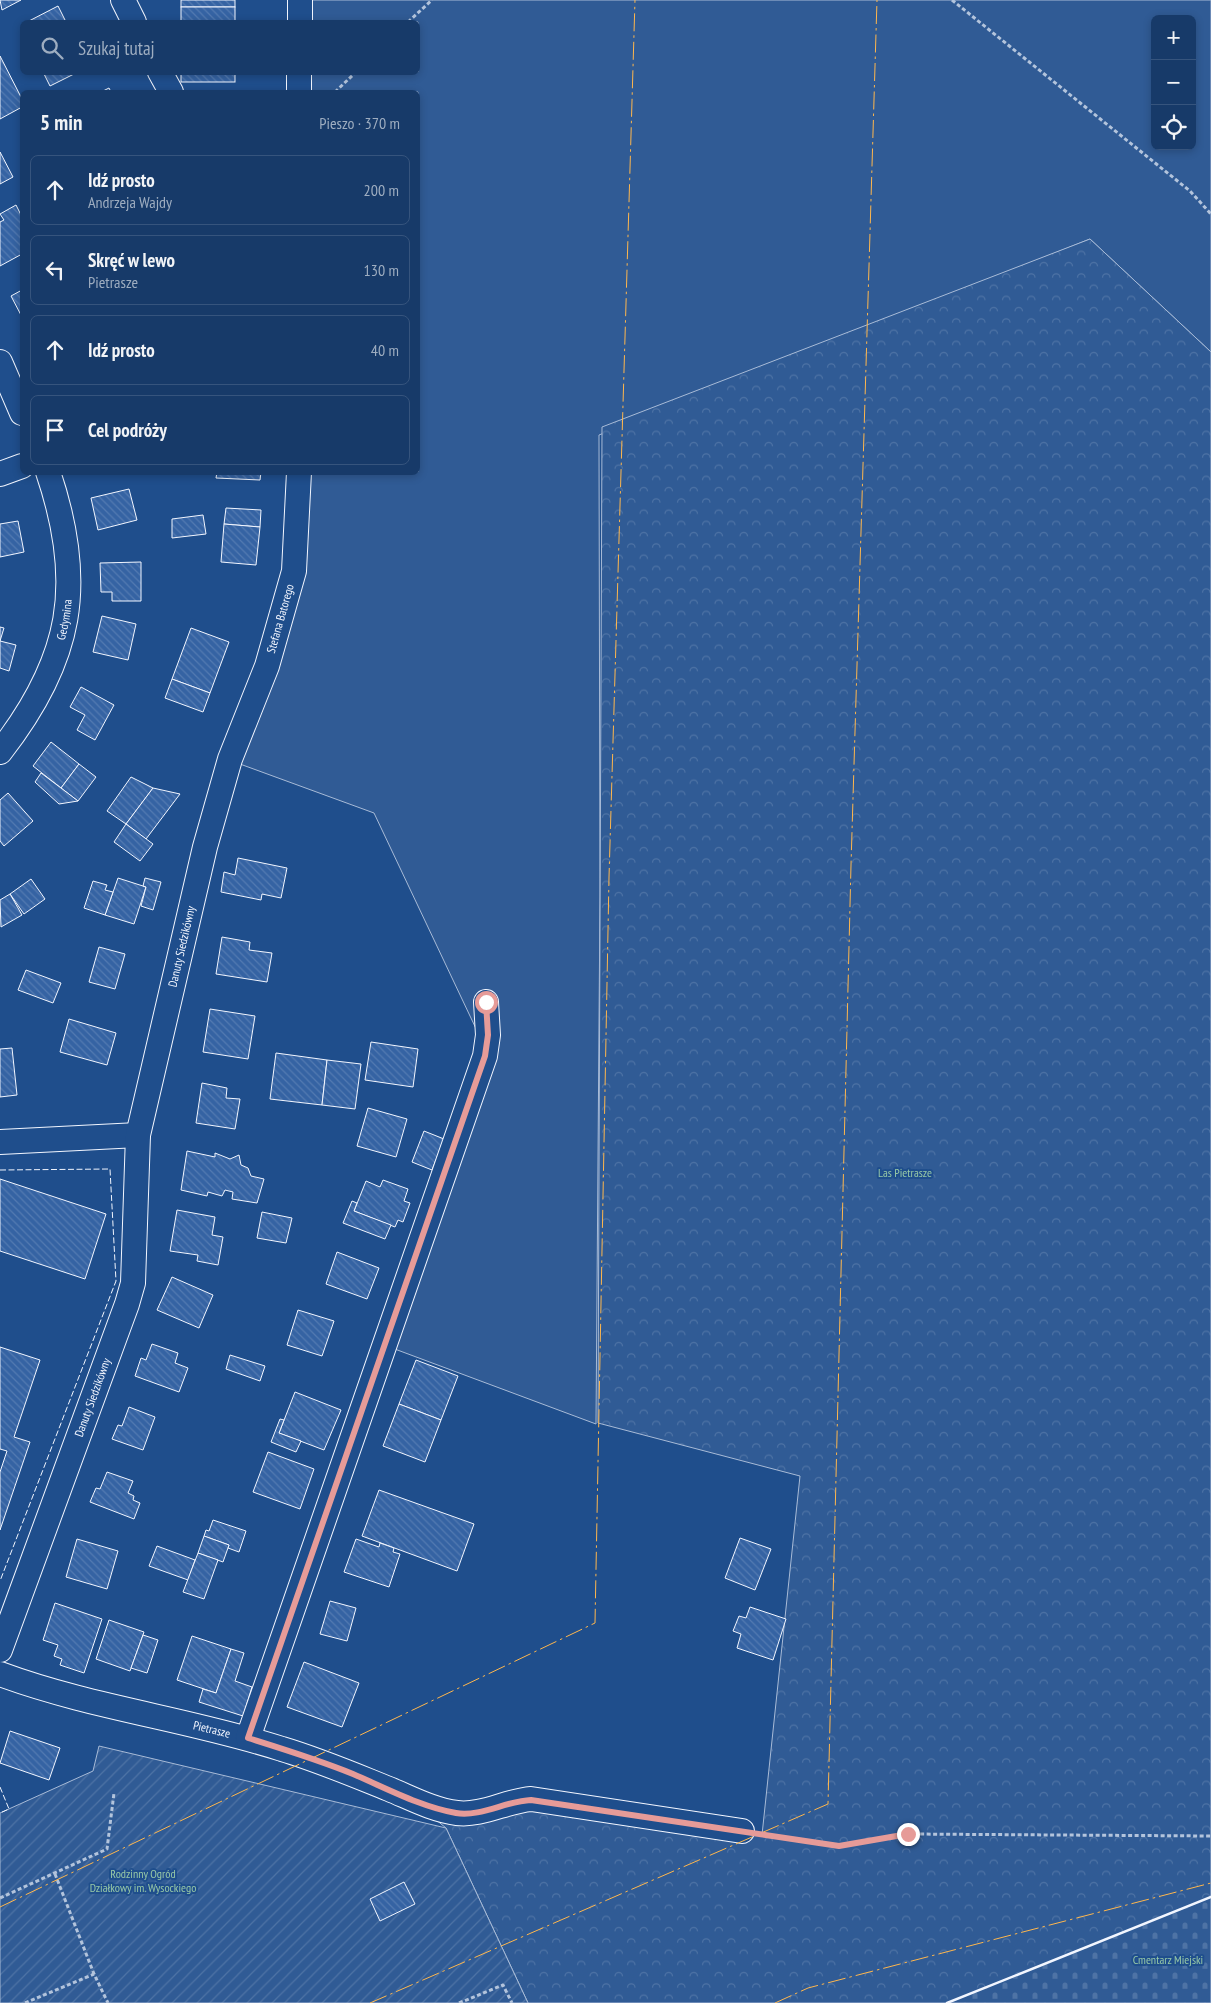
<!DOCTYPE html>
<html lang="pl">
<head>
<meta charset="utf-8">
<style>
	body { margin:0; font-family:"PT Sans Narrow",sans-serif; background:#244571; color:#f1f3f6 }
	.controls { position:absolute; right:15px; top:15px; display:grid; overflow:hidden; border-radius:8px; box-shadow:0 2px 8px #0003 }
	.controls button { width:45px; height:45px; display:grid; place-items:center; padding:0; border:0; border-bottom:1px solid #36547d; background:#173a69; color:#f1f3f6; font:25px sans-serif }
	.stop { position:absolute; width:15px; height:15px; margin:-11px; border:4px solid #e69b98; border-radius:50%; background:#fff }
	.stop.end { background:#e69b98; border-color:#fff; box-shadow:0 1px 5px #0008 }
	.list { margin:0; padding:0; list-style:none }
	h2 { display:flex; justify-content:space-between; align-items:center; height:65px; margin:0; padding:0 20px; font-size:21px }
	h2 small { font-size:16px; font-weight:400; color:#9eadc0 }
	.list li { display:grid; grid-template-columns:32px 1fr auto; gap:15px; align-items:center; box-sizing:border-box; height:70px; margin:0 10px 10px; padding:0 10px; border:1px solid #36547d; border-radius:8px }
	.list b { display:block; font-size:19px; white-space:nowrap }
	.list p { margin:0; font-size:16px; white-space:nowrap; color:#9eadc0 }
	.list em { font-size:16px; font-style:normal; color:#9eadc0 }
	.icon { flex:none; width:28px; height:28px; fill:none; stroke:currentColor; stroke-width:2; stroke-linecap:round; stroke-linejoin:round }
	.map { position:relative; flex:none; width:1211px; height:2003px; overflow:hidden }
	.search { position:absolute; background:#173a69; box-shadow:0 2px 8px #0003; left:20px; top:20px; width:400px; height:55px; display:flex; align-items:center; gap:12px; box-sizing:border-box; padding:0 18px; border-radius:8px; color:#9eadc0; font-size:19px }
	.panel { position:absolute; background:#173a69; box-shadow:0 2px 8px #0003; left:20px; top:90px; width:400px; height:385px; border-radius:8px }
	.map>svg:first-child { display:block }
	.built { fill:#305b95; stroke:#a8bbd7; fill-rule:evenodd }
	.forest { fill:url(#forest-crowns); stroke:#a8bbd7 }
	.cemetery { fill:url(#cemetery-stones); stroke:#a8bbd7 }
	.garden { fill:url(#garden-furrows); stroke:#a8bbd7 }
	.building { fill:url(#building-back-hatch); stroke:#f2f6ff }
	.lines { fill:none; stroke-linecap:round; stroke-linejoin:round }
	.street-casing { stroke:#f2f6ff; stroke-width:26 }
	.path { stroke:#b3c4dc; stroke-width:3; stroke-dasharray:4 2.5; stroke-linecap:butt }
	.street { stroke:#1f4e8c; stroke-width:24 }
	.fence { stroke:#f2f6ff; stroke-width:1; stroke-dasharray:6 2.5; stroke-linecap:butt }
	.wall { stroke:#f2f6ff; stroke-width:2.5 }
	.power { stroke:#ffb74d; stroke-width:1; stroke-dasharray:18 4 2.5 4; stroke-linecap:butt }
	.route { stroke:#e69b98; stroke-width:6 }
	.labels { text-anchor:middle; stroke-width:4; stroke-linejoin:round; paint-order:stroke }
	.street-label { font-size:12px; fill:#f2f6ff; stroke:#1f4e8c }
	.park-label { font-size:12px; fill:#97c8a6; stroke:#1f4e8c }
</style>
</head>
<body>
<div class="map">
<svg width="1211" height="2003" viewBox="0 0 1211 2003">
	<defs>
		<pattern id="forest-crowns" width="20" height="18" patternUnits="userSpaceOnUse" patternTransform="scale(1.25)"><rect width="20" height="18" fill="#305b95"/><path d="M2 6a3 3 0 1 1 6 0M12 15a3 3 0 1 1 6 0" fill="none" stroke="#4e73a5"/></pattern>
		<pattern id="cemetery-stones" width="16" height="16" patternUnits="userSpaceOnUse" patternTransform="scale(1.25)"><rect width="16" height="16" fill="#305b95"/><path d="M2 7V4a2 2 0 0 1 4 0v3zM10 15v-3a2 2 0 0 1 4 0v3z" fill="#4e73a5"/></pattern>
		<pattern id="garden-furrows" width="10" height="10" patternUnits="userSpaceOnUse" patternTransform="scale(1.25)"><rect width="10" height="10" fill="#305b95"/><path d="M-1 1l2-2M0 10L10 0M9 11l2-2" fill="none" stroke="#4e73a5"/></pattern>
		<pattern id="building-back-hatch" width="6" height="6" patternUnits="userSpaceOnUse" patternTransform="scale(1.25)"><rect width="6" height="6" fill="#3563a3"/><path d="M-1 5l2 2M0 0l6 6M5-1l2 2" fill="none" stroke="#537ab1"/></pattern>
	</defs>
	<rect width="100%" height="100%" fill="#1f4e8c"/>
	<path class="built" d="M300,0h911v352l-121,-113 -491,196 1,460 -4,529 -212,-79 104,-291 -114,-241 -145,-53 37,-95 34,-192 118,-1v-380h-119v-19l119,-1v-50h-119zM1155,19h37v127h-37z"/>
	<path class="forest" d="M1090,239l121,113v1545l-264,106h-419l-82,-175 -33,-27 19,6 99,-7 231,35 38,-359 -202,-53 4,-996z"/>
	<path class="cemetery" d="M1211,1897v106h-264z"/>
	<path class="garden" d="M99,1746l347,82 82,175h-528v-190l93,-42z"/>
	<g class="building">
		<path d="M0,0h21l-19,10z"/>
		<rect x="181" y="0" width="54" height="7"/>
		<path d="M58,6l8,16h-39z"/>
		<rect x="181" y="7" width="54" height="15"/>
		<path d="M0,56l22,43v8l-22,12z"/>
		<path d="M43,72h35l-28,14z"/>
		<rect x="181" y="72" width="54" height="10"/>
		<path d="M109,88l2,4h-10z"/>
		<path d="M0,152l13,25 -13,7z"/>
		<path d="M16,205l6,12v37l-22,12v-44l4,-2 -4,-6z"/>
		<path d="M22,290v27l-11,-21z"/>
		<path d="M217,472h44l-1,8 -44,-2z"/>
		<path d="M129,489l8,31 -39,10 -7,-32z"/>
		<path d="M226,508l35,2 -1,17 -36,-3z"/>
		<path d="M203,515l3,19 -34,4v-19z"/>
		<path d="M18,521l6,31 -24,5v-33z"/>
		<path d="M224,524l36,3 -4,38 -35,-3z"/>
		<path d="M141,562v39h-29v-9h-11l-1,-29z"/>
		<path d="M102,616l34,8 -8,36 -35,-8z"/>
		<path d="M0,627l4,1 -4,13z"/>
		<path d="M191,628l38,14 -19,51 -38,-14z"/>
		<path d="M0,641l16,4 -7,26 -9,-3z"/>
		<path d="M172,679l38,14 -7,19 -38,-14z"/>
		<path d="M81,687l33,18 -19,35 -18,-10 8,-15 -15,-8z"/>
		<path d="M51,742l28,22 -18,24 -28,-22z"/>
		<path d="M79,764l17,13 -18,24 -17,-13z"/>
		<path d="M41,773l20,15 17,13 -19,3 -24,-22z"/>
		<path d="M131,777l22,11 -27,36 -19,-13z"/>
		<path d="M153,788l27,6 -34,45 -20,-15z"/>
		<path d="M8,793l25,28 -29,25 -4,-5v-41z"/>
		<path d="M126,824l27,20 -13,17 -26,-19z"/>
		<path d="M238,858l49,10 -6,30 -19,-4 -1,6 -40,-8 3,-20 11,3z"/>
		<path d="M118,878l28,9 -12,37 -29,-9z"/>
		<path d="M145,878l16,4 -8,28 -12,-4 5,-19 -3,-1z"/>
		<path d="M31,879l14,20 -21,15 -14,-20z"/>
		<path d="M93,881l14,4 -2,5 8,2 -8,23 -21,-7z"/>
		<path d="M10,894l12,21 -21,12 -1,-27z"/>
		<path d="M222,937l28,5 -1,8 23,3 -5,29 -51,-8z"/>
		<path d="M99,947l26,7 -10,35 -26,-7z"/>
		<path d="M26,970l35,13 -8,20 -35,-13z"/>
		<path d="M210,1009l45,7 -7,43 -45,-7z"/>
		<path d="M69,1019l47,14 -9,32 -47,-13z"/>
		<path d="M371,1042l47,7 -5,38 -48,-7z"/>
		<path d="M12,1048l5,47 -17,2v-48z"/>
		<path d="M276,1053l51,7 -5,45 -52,-6z"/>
		<path d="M327,1060l34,4 -6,45 -33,-4z"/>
		<path d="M202,1083l25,5 -1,10 14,1 -5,30 -39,-6z"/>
		<path d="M368,1108l39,11 -11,38 -39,-11z"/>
		<path d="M424,1131l20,8 -12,31 -20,-8z"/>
		<path d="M187,1151l28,6v-4l15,6 9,-4 2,10 7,3 3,8 13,3 -7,24 -25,-4 1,-7 -8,-2 -3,6 -14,-4 -1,4 -26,-6z"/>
		<path d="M0,1179l106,35 -21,65 -85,-28z"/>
		<path d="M383,1180l25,9 -4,12 6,2 -7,19 -5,-2 -3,7 -41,-16 12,-30 14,6z"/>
		<path d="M352,1201l5,2 -3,8 37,14 -6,14 -42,-16z"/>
		<path d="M177,1210l38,7 -3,18 11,2 -5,28 -21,-4 1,-6 -28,-4z"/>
		<path d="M262,1212l30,6 -6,25 -29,-5z"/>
		<path d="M337,1252l42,16 -12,31 -41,-15z"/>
		<path d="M172,1277l41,18 -14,33 -42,-18z"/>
		<path d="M298,1310l36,11 -12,35 -35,-11z"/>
		<path d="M152,1344l26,9 -3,10 13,5 -9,24 -44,-16 6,-18 5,2z"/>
		<path d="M0,1347l40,13 -26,77 16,5 -30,88v-58l7,-21 -7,-2z"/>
		<path d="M230,1355l35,11 -5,15 -34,-12z"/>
		<path d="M416,1360l42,16 -17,44 -42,-16z"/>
		<path d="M295,1392l46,18 -17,40 -45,-17z"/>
		<path d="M399,1404l42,16 -16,42 -42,-16z"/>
		<path d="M129,1407l26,10 -12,33 -31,-11 6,-14 4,1z"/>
		<path d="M280,1419l4,1 -5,13 22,8 -5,11 -25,-10z"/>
		<path d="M268,1452l46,17 -14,40 -47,-17z"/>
		<path d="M107,1472l26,9 -5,12 6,3 -1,4 7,3 -6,16 -44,-17 6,-14 4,1z"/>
		<path d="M379,1490l95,34 -17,47 -95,-35z"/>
		<path d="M213,1520l33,11 -7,21 -11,-4 1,-3 -25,-9 2,-6 3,1z"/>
		<path d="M204,1536l25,9 -6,17 -25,-9z"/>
		<path d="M740,1538l31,11 -16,41 -30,-12z"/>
		<path d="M77,1539l41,12 -11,38 -41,-12z"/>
		<path d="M356,1539l23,8 1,-4 14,5 -1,4 7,2 -11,33 -45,-15z"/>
		<path d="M157,1546l38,14 -7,20 -39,-14z"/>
		<path d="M198,1553l20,7 -14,39 -21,-7z"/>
		<path d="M330,1601l26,7 -9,33 -27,-7z"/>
		<path d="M55,1603l47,16 -18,54 -24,-8 2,-6 -8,-3 4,-11 -15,-5z"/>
		<path d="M750,1607l36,12 -13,41 -36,-12 4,-14 -8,-3 6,-15 7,2z"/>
		<path d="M109,1620l35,12 -14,39 -34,-12z"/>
		<path d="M143,1635l15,5 -11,33 -16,-5z"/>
		<path d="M192,1636l39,13 -15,44 -39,-13z"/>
		<path d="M231,1649l13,4 -9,28 17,6 -9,29 -44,-14 4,-13 13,4z"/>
		<path d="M304,1662l55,21 -17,44 -55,-20z"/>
		<path d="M10,1731l50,17 -11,32 -49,-17z"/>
		<path d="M404,1882l11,22 -35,17 -10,-22z"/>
	</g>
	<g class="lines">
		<defs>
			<g id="street">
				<path d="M123,0l11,22"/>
				<path d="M300,22v-22"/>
				<path d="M160,72l11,20"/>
				<path d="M299,92v-20"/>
				<path d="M0,362l22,51"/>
				<path d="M0,474l22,-8"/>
				<path id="s1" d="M0,752c72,-92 86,-168 48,-280"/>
				<path d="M0,1142l138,-7"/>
				<path id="s2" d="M0,1650l127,-346 6,-21 5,-148 67,-288 25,-88 37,-93 27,-95 5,-99"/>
				<path id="s3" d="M0,1674c92,34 189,45 282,75 37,11 72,26 107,40 22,9 44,21 68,24 25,3 49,-12 74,-14l211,32"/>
				<path d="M248,1738l237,-682 3,-21 -2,-33"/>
			</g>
		</defs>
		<use href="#street" class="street-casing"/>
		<g class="path">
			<path d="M952,0l238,191 21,23"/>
			<path d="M408,22l24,-22"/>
			<path d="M335,92l21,-20"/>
			<path d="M766,1835l73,11 69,-12 303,2"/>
			<path d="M55,1874l39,100"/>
			<path d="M0,1898l107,-49 7,-56"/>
			<path d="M25,2003l69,-29 14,29"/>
			<path d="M459,2003l44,-18 9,18"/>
		</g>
		<use href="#street" class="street"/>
		<g class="fence">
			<path d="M0,1170l110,-1 6,112 -116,300"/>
			<path d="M0,1787l9,22 -9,4"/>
		</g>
		<path class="wall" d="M947,2003l264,-106"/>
		<g class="power">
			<path d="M0,1907l595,-284 14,-746 26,-877"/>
			<path d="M370,2003l458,-199 23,-939 26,-865"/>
			<path d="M775,2003l33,-15 403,-105"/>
		</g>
	</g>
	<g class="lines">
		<path class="route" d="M486,1002l2,33 -3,21 -237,682c35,11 71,22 105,36 33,14 68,33 103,39 25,4 50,-12 75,-13l308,46 69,-12"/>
	</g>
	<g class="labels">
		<g class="street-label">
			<text dy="4" stroke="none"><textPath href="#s1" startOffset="149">Gedymina</textPath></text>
			<text dy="4" stroke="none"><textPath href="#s2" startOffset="1075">Stefana Batorego</textPath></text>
			<text dy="4" stroke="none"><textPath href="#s2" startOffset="732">Danuty Siedzikówny</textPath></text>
			<text dy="4" stroke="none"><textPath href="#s2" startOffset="269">Danuty Siedzikówny</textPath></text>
			<text dy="4" stroke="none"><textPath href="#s3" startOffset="219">Pietrasze</textPath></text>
		</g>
		<g class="park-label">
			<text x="905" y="1177">Las Pietrasze</text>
			<text x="143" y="1878">Rodzinny Ogród<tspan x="143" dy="14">Działkowy im. Wysockiego</tspan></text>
			<text x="1168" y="1964">Cmentarz Miejski</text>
		</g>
	</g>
</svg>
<div class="controls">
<button>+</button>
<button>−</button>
<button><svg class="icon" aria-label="locate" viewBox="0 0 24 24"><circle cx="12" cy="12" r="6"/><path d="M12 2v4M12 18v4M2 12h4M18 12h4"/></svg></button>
</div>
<div class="stop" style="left:486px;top:1002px"></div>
<div class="stop end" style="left:908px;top:1834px"></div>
<div class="search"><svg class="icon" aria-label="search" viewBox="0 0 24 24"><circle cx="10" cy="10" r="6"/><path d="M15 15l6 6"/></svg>Szukaj tutaj</div>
<section class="panel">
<h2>5 min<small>Pieszo · 370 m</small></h2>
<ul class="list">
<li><svg class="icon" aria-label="ahead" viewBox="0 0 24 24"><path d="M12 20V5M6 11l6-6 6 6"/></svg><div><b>Idź prosto</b><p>Andrzeja Wajdy</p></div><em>200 m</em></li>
<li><svg class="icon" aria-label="left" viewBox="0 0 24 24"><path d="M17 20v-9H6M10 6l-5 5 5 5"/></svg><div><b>Skręć w lewo</b><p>Pietrasze</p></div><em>130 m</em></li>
<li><svg class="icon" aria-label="ahead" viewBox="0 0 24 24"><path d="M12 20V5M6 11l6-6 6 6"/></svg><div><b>Idź prosto</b></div><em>40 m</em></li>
<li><svg class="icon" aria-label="arrive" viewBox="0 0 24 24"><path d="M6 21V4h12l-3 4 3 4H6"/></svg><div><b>Cel podróży</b></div></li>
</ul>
</section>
</div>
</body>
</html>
